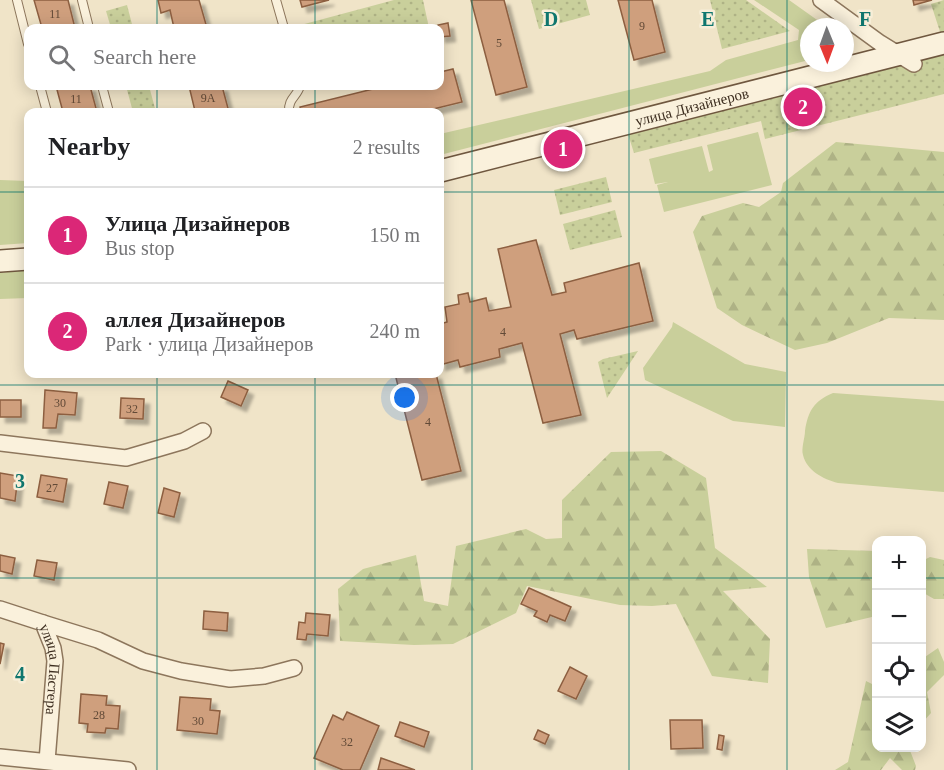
<!DOCTYPE html>
<html lang="en">
<head>
<meta charset="utf-8">
<style>
	body { margin:0; font-family:Georgia,serif; background:#f6f6f6; color:#202124 }
	.controls { position:absolute; right:18px; bottom:18px; display:grid; overflow:hidden; border-radius:12px; box-shadow:0 3px 15px #0003 }
	.controls button { width:54px; height:54px; display:grid; place-items:center; padding:0; border:0; border-bottom:2px solid #e0e0e0; background:#fff; color:#202124; font:30px sans-serif }
	.compass { position:absolute; left:800px; top:18px; width:54px; height:54px; border-radius:50%; background:#fff; box-shadow:0 3px 15px #0003; rotate:179deg }
	.you { position:absolute; left:405px; top:398px; width:21px; height:21px; margin:-15px; border:4px solid #fff; border-radius:50%; background:#1a73e8; box-shadow:0 0 0 9px #1a73e833 }
	.badge { display:grid; place-items:center; width:39px; height:39px; border-radius:50%; background:#db2777; color:#fff; font-size:20px; font-weight:700 }
	.pin { position:absolute; translate:-50% -50%; border:3px solid #fff; box-shadow:0 2px 6px #0006 }
	.list { margin:0; padding:0; list-style:none }
	h2 { display:flex; justify-content:space-between; align-items:center; height:78px; margin:0; padding:0 24px; font-size:26px }
	h2 small { font-size:20px; font-weight:400; color:#757577 }
	.list li { display:grid; grid-template-columns:39px 1fr auto; gap:18px; align-items:center; box-sizing:border-box; height:96px; padding:0 24px; border-top:2px solid #e0e0e0 }
	.list b { display:block; font-size:22px; white-space:nowrap }
	.list p { margin:0; font-size:20px; white-space:nowrap; color:#757577 }
	.list em { font-size:20px; font-style:normal; color:#757577 }
	.icon { flex:none; width:33px; height:33px; fill:none; stroke:currentColor; stroke-width:2; stroke-linecap:round; stroke-linejoin:round }
	.map { position:relative; flex:none; width:944px; height:770px; overflow:hidden }
	.search { position:absolute; background:#fff; box-shadow:0 3px 15px #0003; left:24px; top:24px; width:420px; height:66px; display:flex; align-items:center; gap:15px; box-sizing:border-box; padding:0 21px; border-radius:12px; color:#757577; font-size:22px }
	.panel { position:absolute; background:#fff; box-shadow:0 3px 15px #0003; left:24px; top:108px; width:420px; height:270px; border-radius:12px }
	.map>svg:first-child { display:block }
	.grass { fill:#c9cf9b }
	.forest { fill:url(#forest-firs) }
	.park { fill:url(#park-dots) }
	.building { fill:#cf9f7d; stroke:#8d5f41; stroke-width:1.5; filter:url(#shadow) }
	.lines { fill:none; stroke-linecap:round; stroke-linejoin:round }
	.lane-casing { stroke:#8d765c; stroke-width:10 }
	.street-casing { stroke:#8d765c; stroke-width:18 }
	.secondary-casing { stroke:#6f573f; stroke-width:24 }
	.lane { stroke:#faf1dc; stroke-width:8 }
	.street { stroke:#faf1dc; stroke-width:15 }
	.secondary { stroke:#faf1dc; stroke-width:21 }
	.grid { fill:none; stroke:#0f766e; stroke-width:1.5; stroke-opacity:0.55 }
	.labels { text-anchor:middle; stroke-width:5; stroke-linejoin:round; paint-order:stroke }
	.number-label { font-size:12px; fill:#624a37 }
	.street-label { font-size:15px; fill:#3d2e20; stroke:#f7eed8 }
	.grid-label { font-size:20px; text-anchor:middle; font-weight:bold; fill:#0f766e; stroke:#f7eed8; stroke-width:5; stroke-linejoin:round; paint-order:stroke }
</style>
</head>
<body>
<div class="map">
<svg width="944" height="770" viewBox="0 0 944 770">
	<defs>
		<pattern id="forest-firs" width="22" height="20" patternUnits="userSpaceOnUse" patternTransform="scale(1.5)"><rect width="22" height="20" fill="#c9cf9b"/><path d="M5 1l3.5 6h-7zM16 11l3.5 6h-7z" fill="#aeb285"/></pattern>
		<pattern id="park-dots" width="8" height="8" patternUnits="userSpaceOnUse" patternTransform="scale(1.5)"><rect width="8" height="8" fill="#c9cf9b"/><path d="M2 2h.1M6 6h.1" fill="none" stroke="#aeb285" stroke-width="1.8" stroke-linecap="round"/></pattern>
		<filter id="shadow"><feDropShadow dx="5.5" dy="5.5" stdDeviation="1.5" flood-color="#0004"/></filter>
	</defs>
	<rect width="100%" height="100%" fill="#f0e4c8"/>
	<g class="grass">
		<path d="M754,0h35l38,27h-18v33l-369,95v-21l270,-63 16,-11 72,-20 1,-10z"/>
		<path d="M758,132l14,53 -108,27 -7,-27 11,-3 -13,2 -6,-25 53,-13 7,26 4,-2 -6,-25z"/>
		<path d="M0,180l28,1v62l-28,2z"/>
		<path d="M28,270v28l-28,1v-26z"/>
		<path d="M673,322l72,42 41,8 -1,55 -52,-6 -88,-41 -2,-12 29,-41z"/>
		<path d="M833,393l111,8v91l-106,-9c-15,-4 -31,-12 -35,-28 -2,-7 2,-17 2,-24 3,-20 9,-30 28,-38z"/>
	</g>
	<g class="forest">
		<path d="M836,142l108,10v168l-55,-2 -62,25 -32,7 -53,-25 -25,-17 -24,-76 9,-16 41,-13 16,4 22,-15 2,-9z"/>
		<path d="M661,451l45,27 9,70 52,39 -44,4 47,48 -2,44 -56,-7 -36,-72 -24,2 -32,-1 -93,-19 -11,27 -63,31 -39,1 -74,-4 -2,-52 25,-20 53,-14 8,46 24,5 8,-60 70,-17 20,10 16,-1v-38l49,-48z"/>
		<path d="M807,549l69,2v65l-50,12 -17,-51z"/>
		<path d="M930,557l14,3v39h-10l-12,-7v-31z"/>
		<path d="M938,648l6,14v13l-17,17 4,21 -9,10v-64z"/>
		<path d="M866,681l10,5v62h33l7,18 -1,4h-13l-12,-12 -9,12h-46l13,-8z"/>
	</g>
	<g class="park">
		<path d="M394,0h29l6,28h-131l-1,-2z"/>
		<path d="M531,0h55l4,15 -51,14z"/>
		<path d="M710,0h36l44,31 -68,18z"/>
		<path d="M944,0v44l-13,-40z"/>
		<path d="M127,5l6,23h-22l-5,-17z"/>
		<path d="M944,48v46l-179,45 -4,-18 -127,32 -7,-22z"/>
		<path d="M126,86h23l7,26h-23z"/>
		<path d="M606,177l6,25 -52,13 -6,-25z"/>
		<path d="M615,210l7,27 -52,13 -7,-26z"/>
		<path d="M638,351l-31,47 -9,-36 5,-3z"/>
	</g>
	<g class="building">
		<path d="M34,0h34l7,28h-33z"/>
		<path d="M158,0h41l8,28h-33l-4,-18 -9,3z"/>
		<path d="M300,0h29l-27,7z"/>
		<path d="M471,0h33l23,87 -31,8z"/>
		<path d="M618,0h34l13,52 -31,8z"/>
		<path d="M913,0h19l-18,5z"/>
		<path d="M448,23l2,13 -10,1 -2,-12z"/>
		<path d="M453,69l9,33 -41,10h-120l-1,-5 85,-21h55v-14z"/>
		<path d="M56,86h34l7,26h-34z"/>
		<path d="M189,86h33l7,26h-42l8,-1z"/>
		<path d="M536,240l16,55 14,-3 -2,-9 75,-20 14,58 -76,18 -3,-9 -14,4 21,81 -38,8 -21,-80 -23,6 1,8 -40,10 -2,-7 -18,5v-41l7,-2 -2,-15 14,-3 -1,-9 10,-2 2,9 16,-4 3,13 22,-4 -13,-58z"/>
		<path d="M395,374h41l25,97 -39,9z"/>
		<path d="M228,381l20,9 -7,16 -20,-9z"/>
		<path d="M45,390l32,3 -2,22 -17,-1 -2,14h-13z"/>
		<path d="M121,398l23,1 -1,20 -23,-1z"/>
		<rect x="0" y="400" width="21" height="17"/>
		<path d="M0,473l18,3 -3,25 -15,-3z"/>
		<path d="M41,475l26,4 -4,23 -26,-5z"/>
		<path d="M109,482l19,4 -5,22 -19,-4z"/>
		<path d="M164,488l16,5 -6,24 -16,-4z"/>
		<path d="M0,555l15,3 -3,16 -12,-3z"/>
		<path d="M37,560l20,3 -3,17 -20,-4z"/>
		<path d="M529,588l42,19 -6,14 -15,-6 -3,7 -13,-6 3,-5 -16,-7z"/>
		<path d="M204,611l24,2 -1,18 -24,-2z"/>
		<path d="M306,613l24,2 -2,21 -21,-2 -1,6 -9,-1 2,-17 6,1z"/>
		<path d="M0,643l4,1 -4,20z"/>
		<path d="M570,667l17,9 -11,23 -18,-8z"/>
		<path d="M81,694l26,2 -1,9 14,1 -2,23 -12,-1 -1,5 -18,-1 1,-8 -9,-1z"/>
		<path d="M180,697l31,2 -1,11 10,1 -3,23 -40,-4z"/>
		<path d="M347,712l32,14 -19,44h-17l-29,-12 19,-43 10,5z"/>
		<path d="M670,720h32l1,28 -32,1z"/>
		<path d="M400,722l29,10 -5,15 -29,-11z"/>
		<path d="M538,730l11,5 -4,9 -11,-5z"/>
		<path d="M719,735l5,1 -2,14 -5,-1z"/>
		<path d="M381,758l34,12h-37z"/>
	</g>
	<g class="lines">
		<defs>
			<g id="lane">
				<path d="M17,0l11,44"/>
				<path d="M82,0l7,28"/>
				<path d="M276,0l8,28"/>
				<path d="M40,86l7,26"/>
				<path d="M102,86l7,26"/>
				<path d="M289,112c-1,-14 8,-15 11,-26"/>
			</g>
			<g id="street">
				<path d="M821,0l59,43 34,21"/>
				<path d="M0,443l126,15 58,-17 19,-10"/>
				<path id="s1" d="M0,609l43,14 10,25 2,13 -8,100"/>
				<path d="M43,623l55,17 45,21 38,10 49,8 34,-3 30,-8"/>
				<path d="M0,757l128,13"/>
			</g>
			<g id="secondary">
				<path id="s2" d="M440,171l504,-128"/>
				<path d="M0,261l28,-2"/>
			</g>
		</defs>
		<use href="#lane" class="lane-casing"/>
		<use href="#street" class="street-casing"/>
		<use href="#secondary" class="secondary-casing"/>
		<use href="#lane" class="lane"/>
		<use href="#street" class="street"/>
		<use href="#secondary" class="secondary"/>
	</g>
	<path class="grid" d="M157,0v28M315,0v28M472,0v770M629,0v770M787,0v770M157,86v26M315,86v26M0,192h28M440,192h504M157,374v396M315,374v396M0,385h944M0,578h876M922,578h22"/>
	<g class="labels">
		<g class="number-label">
			<text x="55" y="18">11</text>
			<text x="642" y="30">9</text>
			<text x="499" y="47">5</text>
			<text x="208" y="102">9А</text>
			<text x="76" y="103">11</text>
			<text x="503" y="336">4</text>
			<text x="60" y="407">30</text>
			<text x="132" y="413">32</text>
			<text x="428" y="426">4</text>
			<text x="52" y="492">27</text>
			<text x="99" y="719">28</text>
			<text x="198" y="725">30</text>
			<text x="347" y="746">32</text>
		</g>
		<g class="street-label">
			<text dy="5" stroke="none"><textPath href="#s2" startOffset="260">улица Дизайнеров</textPath></text>
			<text dy="5" stroke="none"><textPath href="#s1" startOffset="93">улица Пастера</textPath></text>
		</g>
	</g>
	<g class="grid-label">
		<text x="551" y="26">D</text>
		<text x="708" y="26">E</text>
		<text x="865" y="26">F</text>
		<text x="20" y="488">3</text>
		<text x="20" y="681">4</text>
	</g>
</svg>
<div class="controls">
<button>+</button>
<button>−</button>
<button><svg class="icon" aria-label="locate" viewBox="0 0 24 24"><circle cx="12" cy="12" r="6"/><path d="M12 2v4M12 18v4M2 12h4M18 12h4"/></svg></button>
<button><svg class="icon" aria-label="layers" viewBox="0 0 24 24"><path d="M12 4l9 5-9 5-9-5zM3 14l9 5 9-5"/></svg></button>
</div>
<svg class="compass" viewBox="-18 -18 36 36"><path d="M0-13l5 13h-10z" fill="#e53935"/><path d="M0 13l5-13h-10z" fill="#757577"/></svg>
<div class="you"></div>
<div class="pin badge" style="left:563px;top:149px">1</div>
<div class="pin badge" style="left:803px;top:107px">2</div>
<div class="search"><svg class="icon" aria-label="search" viewBox="0 0 24 24"><circle cx="10" cy="10" r="6"/><path d="M15 15l6 6"/></svg>Search here</div>
<section class="panel">
<h2>Nearby<small>2 results</small></h2>
<ul class="list">
<li><span class="badge">1</span><div><b>Улица Дизайнеров</b><p>Bus stop</p></div><em>150 m</em></li>
<li><span class="badge">2</span><div><b>аллея Дизайнеров</b><p>Park · улица Дизайнеров</p></div><em>240 m</em></li>
</ul>
</section>
</div>
</body>
</html>
